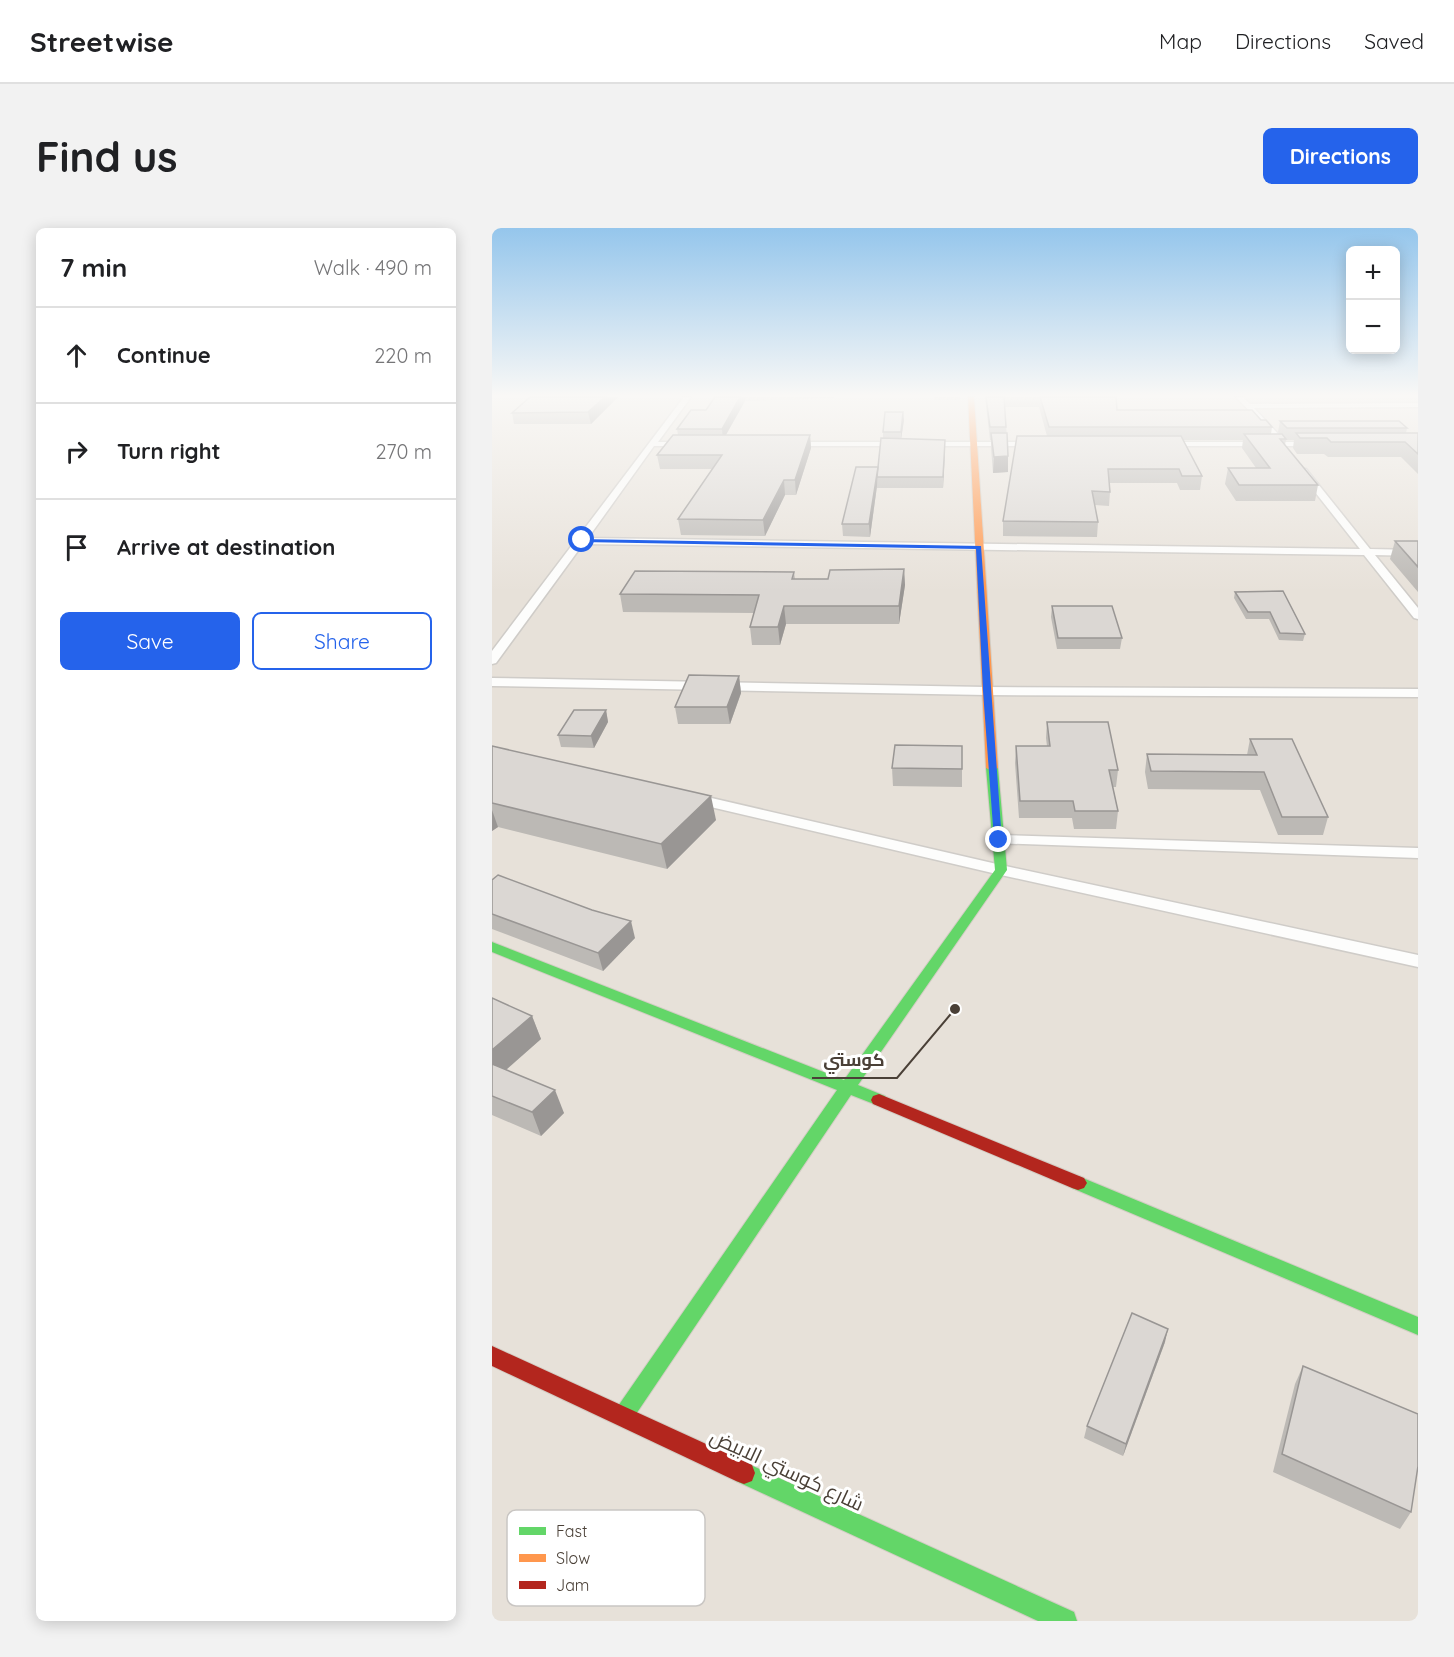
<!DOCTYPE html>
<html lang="en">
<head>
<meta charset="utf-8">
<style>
	body { margin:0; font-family:Quicksand,Cairo,sans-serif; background:#f2f2f2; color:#202124 }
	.controls { position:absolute; right:18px; top:18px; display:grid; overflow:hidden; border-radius:9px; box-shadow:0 3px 15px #0003 }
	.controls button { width:54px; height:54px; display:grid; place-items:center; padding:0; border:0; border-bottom:2px solid #e0e0e0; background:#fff; color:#202124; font:30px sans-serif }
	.stop { position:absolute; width:18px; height:18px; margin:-14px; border:4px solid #2563eb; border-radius:50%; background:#fff }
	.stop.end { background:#2563eb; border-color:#fff; box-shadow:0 2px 6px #0008 }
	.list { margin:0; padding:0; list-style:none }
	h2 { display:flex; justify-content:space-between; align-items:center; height:78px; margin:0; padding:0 24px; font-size:26px }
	h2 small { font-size:20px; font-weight:400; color:#757577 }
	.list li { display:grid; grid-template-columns:39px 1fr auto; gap:18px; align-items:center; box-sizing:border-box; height:96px; padding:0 24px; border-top:2px solid #e0e0e0 }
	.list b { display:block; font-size:22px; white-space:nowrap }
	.list em { font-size:20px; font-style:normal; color:#757577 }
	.actions { display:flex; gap:12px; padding:18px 24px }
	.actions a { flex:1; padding:14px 0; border:2px solid #2563eb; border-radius:9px; text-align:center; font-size:21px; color:#2563eb }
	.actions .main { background:#2563eb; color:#fff }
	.icon { flex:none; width:33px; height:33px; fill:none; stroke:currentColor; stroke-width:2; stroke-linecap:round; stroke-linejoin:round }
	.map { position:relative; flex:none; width:926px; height:1393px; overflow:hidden; border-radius:9px }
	header { display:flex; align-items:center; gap:36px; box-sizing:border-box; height:84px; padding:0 30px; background:#fff; border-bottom:2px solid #e0e0e0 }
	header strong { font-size:28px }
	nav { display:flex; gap:33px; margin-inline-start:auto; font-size:21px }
	.intro { display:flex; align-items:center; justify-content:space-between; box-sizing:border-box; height:144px; padding:0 36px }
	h1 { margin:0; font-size:42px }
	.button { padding:15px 27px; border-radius:9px; background:#2563eb; color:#fff; font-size:21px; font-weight:700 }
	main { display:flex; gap:36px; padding:0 36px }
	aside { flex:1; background:#fff; border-radius:9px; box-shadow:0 3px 15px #0003 }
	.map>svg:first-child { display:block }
	.residential { fill:#e7e1d9 }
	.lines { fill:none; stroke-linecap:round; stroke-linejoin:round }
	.street-casing { stroke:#cfccc8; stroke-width:3 }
	.fast-casing { stroke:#d3cdc4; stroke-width:2 }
	.slow-casing { stroke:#d3cdc4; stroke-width:2 }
	.jam-casing { stroke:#d3cdc4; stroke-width:2 }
	.street { fill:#fdfdfc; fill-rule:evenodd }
	.fast { fill:#63d668; fill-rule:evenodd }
	.slow { fill:#ff974d; fill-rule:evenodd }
	.jam { fill:#b3261e; fill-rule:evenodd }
	.wall { fill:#bcb9b5 }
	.shaded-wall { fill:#999694 }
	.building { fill:#dbd7d3; stroke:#999694; stroke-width:1.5 }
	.route { fill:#2563eb }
	.labels { text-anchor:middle; stroke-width:6; stroke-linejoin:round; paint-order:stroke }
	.near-street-label { font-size:20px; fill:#4a4037; stroke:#fff }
	.key { fill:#fff; stroke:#c9c6c3; stroke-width:1.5 }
	.key-label { font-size:16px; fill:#4a4037 }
	.leader { fill:none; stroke:#4a4037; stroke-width:2 }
	.callout-dot { fill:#4a4037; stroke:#fff; stroke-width:2 }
	.callout-label { font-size:18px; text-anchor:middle; font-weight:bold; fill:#4a4037; stroke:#fff; stroke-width:6; stroke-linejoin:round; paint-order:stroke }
</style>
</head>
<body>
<header>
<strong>Streetwise</strong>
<nav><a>Map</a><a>Directions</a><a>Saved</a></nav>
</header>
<div class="intro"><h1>Find us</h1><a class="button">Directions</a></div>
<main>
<aside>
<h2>7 min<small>Walk · 490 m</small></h2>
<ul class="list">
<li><svg class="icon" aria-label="ahead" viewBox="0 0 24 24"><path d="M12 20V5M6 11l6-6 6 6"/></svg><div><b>Continue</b></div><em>220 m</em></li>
<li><svg class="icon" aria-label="right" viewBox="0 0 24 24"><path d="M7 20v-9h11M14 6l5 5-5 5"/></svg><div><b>Turn right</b></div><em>270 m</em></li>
<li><svg class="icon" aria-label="arrive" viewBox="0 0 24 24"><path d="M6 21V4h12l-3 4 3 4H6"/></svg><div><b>Arrive at destination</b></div></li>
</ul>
<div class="actions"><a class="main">Save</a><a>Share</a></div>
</aside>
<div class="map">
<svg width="926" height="1393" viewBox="0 0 926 1393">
	<rect width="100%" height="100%" fill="#f2efec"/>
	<rect class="residential" x="0" y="169" width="926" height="1224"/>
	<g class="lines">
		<defs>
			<g id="street">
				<path d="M192,169h7l-33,45h32l4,2 -4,2h-36l-66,92 772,11 -60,-76v-4h6l64,80 48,1v6l-43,-1 43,53v11l-4,-1 -50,-63 -781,-11 -87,119 -4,1v-13z"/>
				<path d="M744,169h7l7,7 168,-1v4l-164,1 26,28 1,2 -4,2z"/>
				<path d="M292,214h254l4,2 -4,2h-254z"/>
				<path d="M667,214h158l4,2 -4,2h-158z"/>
				<path d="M0,450l494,9 432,2v8l-432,-2 -494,-9z"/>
				<path d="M198,565l311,72 417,90v12l-417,-92 -316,-74 -3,-3 3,-3z"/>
				<path d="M507,607l419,13v10l-425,-15 -2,-3z"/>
			</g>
			<g id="fast">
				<path d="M500,537l6,3 9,102 -149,215 27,11 2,4 -2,4 -6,2 -28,-11 -221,328 -7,4 -7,-4 -4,-7 4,-7 221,-319 -345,-138v-10l352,138 151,-210 -9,-102z"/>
				<path d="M586,948l340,141v18l-346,-147 -3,-5 3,-5z"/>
				<path d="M252,1234l330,150 3,9h-39l-302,-140 -3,-8 3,-8z"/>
			</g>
			<path id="slow" d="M476,169h6l24,371 -6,3 -6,-3z"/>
			<g id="jam">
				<path d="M387,866l205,84 3,5 -3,5 -6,2 -6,-2 -199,-84 -2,-4 2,-4z"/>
				<path d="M0,1118l260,119 3,8 -3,8 -8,3 -8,-3 -244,-115z"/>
			</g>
		</defs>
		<use href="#street" class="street-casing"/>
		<use href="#fast" class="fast-casing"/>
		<use href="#slow" class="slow-casing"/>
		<use href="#jam" class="jam-casing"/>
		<use href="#street" class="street"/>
		<use href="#fast" class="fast"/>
		<use href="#slow" class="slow"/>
		<use href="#jam" class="jam"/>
	</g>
	<g class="wall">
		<path d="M38,169h88l-27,27h-77l-2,-11z"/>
		<path d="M223,169h120l-1,1 -89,3 -19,34h84l1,13 -15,47h-11l-20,41 -84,-1 -3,-16 34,-50h-52l-3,-14 21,-20 -1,-6 29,-19z"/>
		<rect x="442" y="169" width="26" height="3"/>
		<path d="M493,169h131l1,13 144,10 11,7 -1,7h9l-2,-2 2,-11 127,7 -1,5h12v41l-17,-17h-73l-4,-3h-27l-4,-6 1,-8h-8l-1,5 33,40 -3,16h-79l-11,-17 3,-16h28l-14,-20 1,-8h-60l19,36 -2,14h-20l-3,-7h-68l1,9 -1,14 -14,-1 3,17 -1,15 -94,-1v-15l44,-85 -8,-29h-34l3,49v16l-15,1 -2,-25v-8h-1z"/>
		<path d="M412,192l-3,18 44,12 -2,38h-66v-2l-7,51 -27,-1 -1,-12 36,-57 5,-29v-6z"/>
		<path d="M903,313h23v51l-28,-33z"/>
		<path d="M412,341l1,16 -6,39h-113l-6,21h-28l-2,-18 4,-14 -131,-1 -3,-18 174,-22 1,7h33z"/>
		<path d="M791,363l22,43 -2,7 -24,-1 -10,-21h-23l-12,-21 1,-6z"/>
		<path d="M560,378l70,32 -2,11h-63l-6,-32z"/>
		<path d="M247,448l2,17 -11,31h-52l-3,-17z"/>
		<path d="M114,482l2,12 -14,26 -33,-1 -3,-12z"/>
		<path d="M555,494l71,48 -2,17h-3l5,24 -2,18h-42l-2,-11h-53l-4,-55 1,-17h31l-1,-8z"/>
		<path d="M758,511l78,78 -5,18h-45l-18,-45 -112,-1 -3,-17 2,-18 100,1z"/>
		<path d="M0,518l224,74 -49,49 -169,-42 -6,4z"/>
		<path d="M470,518v41l-69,-1 -1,-18z"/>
		<path d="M0,652l143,58 -32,33 -111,-42z"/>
		<path d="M0,770l40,18 9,23 -35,31 58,43 -23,23 -49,-21z"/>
		<path d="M673,1114l-42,114 -39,-18 3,-12z"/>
		<path d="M811,1138l108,146 -11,17 -127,-57 22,-88z"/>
	</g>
	<g class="shaded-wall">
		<path d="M113,169h13l-27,27 -3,-12z"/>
		<path d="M248,169h5v4l-22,39 -1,-11z"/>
		<path d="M411,184l1,8 -3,20v-8z"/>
		<path d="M318,207l1,13 -15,47 -1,-15z"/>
		<path d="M453,212v10l-2,38v-11z"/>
		<path d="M516,228v16l-15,1 1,-16z"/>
		<path d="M386,239l-1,19 -7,51 -1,-13z"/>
		<path d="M292,252l1,15 -20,41 -2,-16z"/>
		<path d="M412,341l1,16 -6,39v-18z"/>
		<path d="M292,378l2,18 -6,21 -2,-18z"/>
		<path d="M247,448l2,17 -11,31 -3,-17z"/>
		<path d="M114,482l2,12 -14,26 -3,-12z"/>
		<path d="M219,568l5,24 -49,49 -6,-25z"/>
		<path d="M0,582l6,17 -6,4z"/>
		<path d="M139,693l4,17 -32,33 -5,-18z"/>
		<path d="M40,788l9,23 -49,43v-32z"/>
		<path d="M63,862l9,23 -23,23 -9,-24z"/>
		<path d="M676,1101l-3,13 -42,114 3,-12z"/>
	</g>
	<g class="building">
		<path d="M38,169h75l-17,15 -76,1z"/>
		<path d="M223,169h25l-18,32h-45l14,-19h15z"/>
		<path d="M494,169h18l2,30h-16z"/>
		<path d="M548,169h76l1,13h135l9,10h5l6,7h-223z"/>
		<path d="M393,184h18l-2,20h-18z"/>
		<path d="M788,193h119l8,7h-120z"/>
		<path d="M499,205h16l1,23 -14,1z"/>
		<path d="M804,205h122v21l-13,-12h-74l-4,-4h-27z"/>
		<path d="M752,206h38l4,5h-6l38,46h-79l-11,-17h42z"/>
		<path d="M181,207h137l-15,45h-11l-21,40 -85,-1 44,-64h-65z"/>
		<path d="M525,208h164l21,40h-20l-3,-7h-71l2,23 -18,-1 6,31 -95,-1z"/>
		<path d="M389,210l64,2 -2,37h-66z"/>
		<path d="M364,239h22l-9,57h-27z"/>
		<path d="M903,313h23v26z"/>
		<path d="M412,341l-5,37h-115l-6,21h-28l9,-32 -139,-1 15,-23 159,1 -2,7h36l2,-9z"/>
		<path d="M791,363l22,43 -25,-1 -10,-21h-22l-13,-20z"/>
		<path d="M560,378h60l10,32h-64z"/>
		<path d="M197,447l50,1 -12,31h-52z"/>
		<path d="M82,482h32l-15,26 -33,-1z"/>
		<path d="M555,494h61l10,48h-9l9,41h-43l-2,-10h-53l-4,-55h34z"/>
		<path d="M758,511h42l36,78h-46l-18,-45 -113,-1 -4,-17 110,1z"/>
		<path d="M403,517l67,1v23l-70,-1z"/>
		<path d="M0,518l219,50 -50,48 -169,-41z"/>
		<path d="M6,647l94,35 39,11 -33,32 -106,-39v-34z"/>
		<path d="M0,770l40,18 -40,34z"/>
		<path d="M0,836l63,26 -23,22 -40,-16z"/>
		<path d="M640,1085l36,16 -42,115 -39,-18z"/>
		<path d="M811,1138l115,48v52l-7,46 -129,-58z"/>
	</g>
	<linearGradient id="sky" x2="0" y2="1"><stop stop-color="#95c6ec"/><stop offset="0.46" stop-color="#f9f8f6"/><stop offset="1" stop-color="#f9f8f6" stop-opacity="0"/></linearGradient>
	<rect width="926" height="364" fill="url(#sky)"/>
	<path class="route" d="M88,311l401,7 21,296 -8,-2 -11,-149 -7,-142 -394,-7z"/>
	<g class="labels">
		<g class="near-street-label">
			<text transform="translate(295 1242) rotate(25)" y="7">شارع كوستي الابيض</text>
		</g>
	</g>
	<rect x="15" y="1282" width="198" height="96" rx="9" class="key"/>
	<rect x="27" y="1299" width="27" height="8" fill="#63d668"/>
	<rect x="27" y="1326" width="27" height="8" fill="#ff974d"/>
	<rect x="27" y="1353" width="27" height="8" fill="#b3261e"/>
	<g class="key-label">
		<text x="64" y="1309">Fast</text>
		<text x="64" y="1336">Slow</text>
		<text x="64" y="1363">Jam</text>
	</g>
	<path class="leader" d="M463 781L405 850H320"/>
	<circle class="callout-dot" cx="463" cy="781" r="6"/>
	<g class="callout-label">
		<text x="362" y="838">كوستي</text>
	</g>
</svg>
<div class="controls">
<button>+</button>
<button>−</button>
</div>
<div class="stop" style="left:90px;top:312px"></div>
<div class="stop end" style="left:507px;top:612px"></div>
</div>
</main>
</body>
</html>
